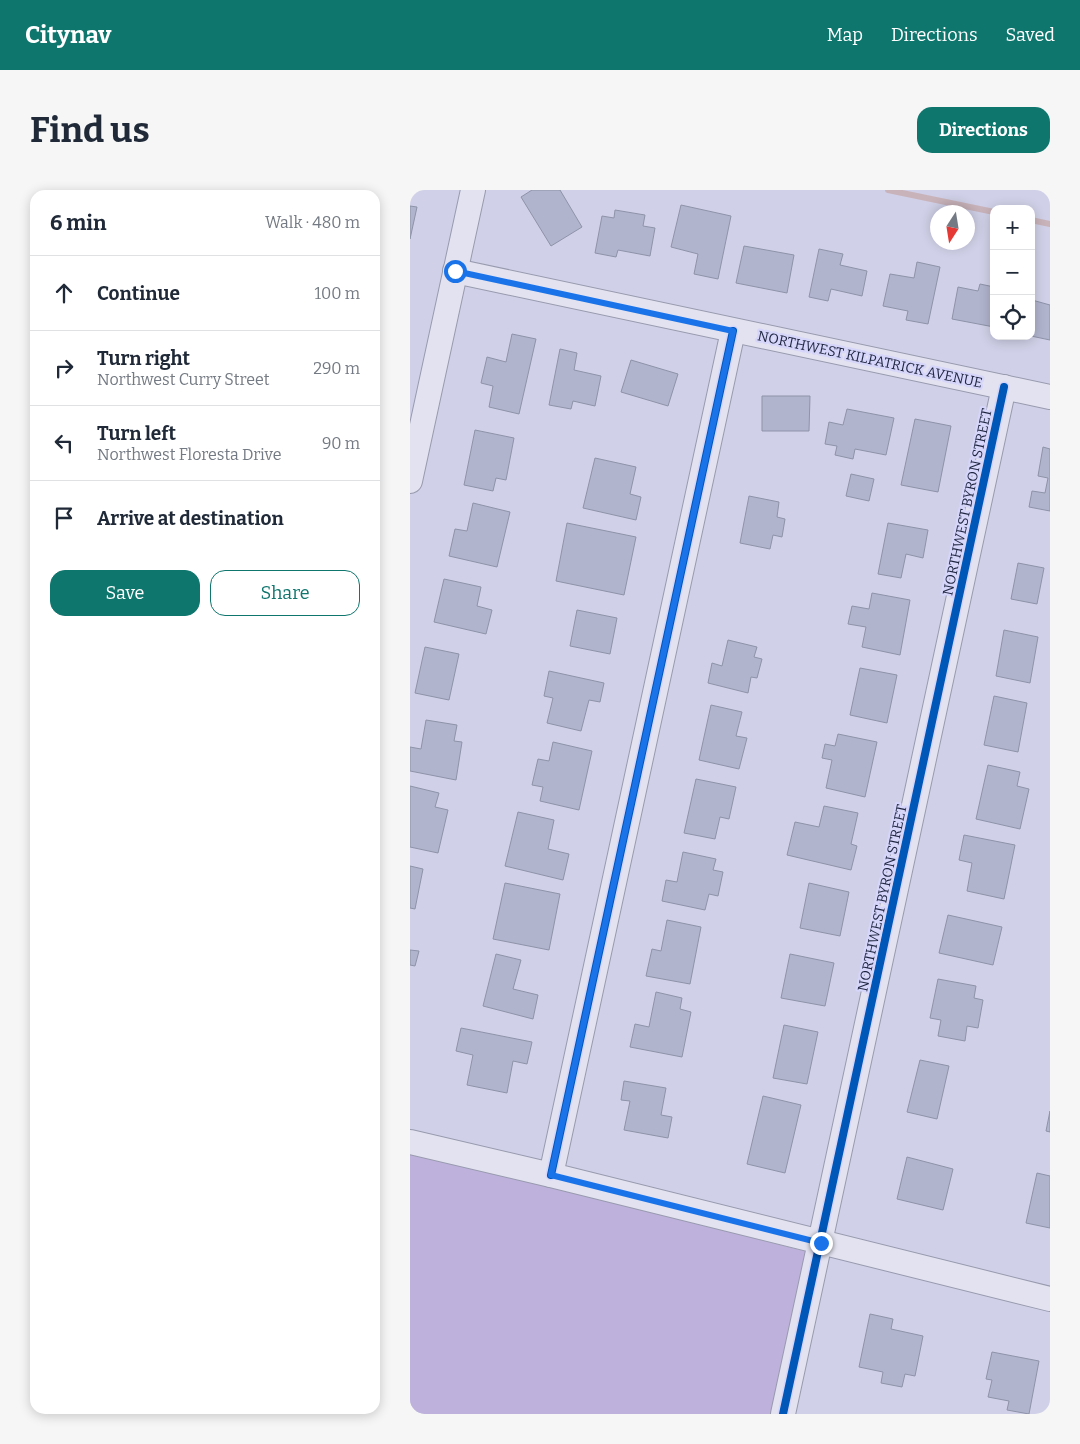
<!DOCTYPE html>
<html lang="en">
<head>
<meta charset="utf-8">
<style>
	body { margin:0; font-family:Bitter,serif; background:#f6f6f7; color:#1f2937 }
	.controls { position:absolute; right:15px; top:15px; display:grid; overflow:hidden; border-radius:10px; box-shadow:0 2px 12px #0003 }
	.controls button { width:45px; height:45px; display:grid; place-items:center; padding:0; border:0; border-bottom:1px solid #e0e1e3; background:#fff; color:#1f2937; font:25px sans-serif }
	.compass { position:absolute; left:520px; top:15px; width:45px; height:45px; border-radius:50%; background:#fff; box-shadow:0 2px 12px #0003; rotate:192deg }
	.stop { position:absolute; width:15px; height:15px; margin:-11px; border:4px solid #1a73e8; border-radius:50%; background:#fff }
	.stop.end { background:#1a73e8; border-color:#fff; box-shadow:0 1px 5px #0008 }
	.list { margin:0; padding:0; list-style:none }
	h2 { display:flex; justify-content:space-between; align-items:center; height:65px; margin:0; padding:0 20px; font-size:21px }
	h2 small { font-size:16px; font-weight:400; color:#747a83 }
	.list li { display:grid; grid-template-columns:32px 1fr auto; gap:15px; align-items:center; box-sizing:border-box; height:75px; padding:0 20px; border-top:1px solid #e0e1e3 }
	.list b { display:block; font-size:19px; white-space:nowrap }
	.list p { margin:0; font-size:16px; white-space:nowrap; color:#747a83 }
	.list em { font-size:16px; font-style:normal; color:#747a83 }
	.actions { display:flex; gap:10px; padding:15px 20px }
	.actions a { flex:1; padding:11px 0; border:1px solid #0f766e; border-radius:15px; text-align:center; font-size:18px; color:#0f766e }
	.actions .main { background:#0f766e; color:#fff }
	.icon { flex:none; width:28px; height:28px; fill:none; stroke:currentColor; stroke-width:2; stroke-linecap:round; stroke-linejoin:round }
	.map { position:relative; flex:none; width:640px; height:1224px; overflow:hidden; border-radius:15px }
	header { display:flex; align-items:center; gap:30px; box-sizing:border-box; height:70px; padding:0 25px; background:#0f766e; color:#fff }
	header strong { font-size:24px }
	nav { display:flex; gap:28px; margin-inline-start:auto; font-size:18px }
	.intro { display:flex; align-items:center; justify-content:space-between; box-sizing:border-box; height:120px; padding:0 30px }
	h1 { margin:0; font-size:35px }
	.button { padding:12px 22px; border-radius:15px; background:#0f766e; color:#fff; font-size:18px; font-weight:700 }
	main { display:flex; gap:30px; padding:0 30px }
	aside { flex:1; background:#fff; border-radius:15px; box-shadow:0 2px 12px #0003 }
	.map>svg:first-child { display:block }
	.green { fill:#beb1dc }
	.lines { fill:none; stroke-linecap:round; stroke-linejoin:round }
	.stream { stroke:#c9b3ba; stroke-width:6 }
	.building { fill:#b0b4cd; stroke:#8e93a9 }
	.minor-casing { stroke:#989aae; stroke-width:26 }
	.minor { stroke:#e2e2f0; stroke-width:24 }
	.cycleway-casing { stroke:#d6d5fa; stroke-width:11 }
	.cycleway { stroke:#0057b8; stroke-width:8 }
	.route { stroke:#1a73e8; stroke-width:6 }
	.labels { text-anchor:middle; stroke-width:4.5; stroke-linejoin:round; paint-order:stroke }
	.street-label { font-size:14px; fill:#1e253f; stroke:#d6d5fa }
</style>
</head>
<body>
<header>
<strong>Citynav</strong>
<nav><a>Map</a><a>Directions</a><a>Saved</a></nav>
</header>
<div class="intro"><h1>Find us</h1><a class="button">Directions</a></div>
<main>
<aside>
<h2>6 min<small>Walk · 480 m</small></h2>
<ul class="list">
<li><svg class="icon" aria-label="ahead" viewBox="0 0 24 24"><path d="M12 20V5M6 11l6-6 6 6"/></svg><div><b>Continue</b></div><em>100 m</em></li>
<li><svg class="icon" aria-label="right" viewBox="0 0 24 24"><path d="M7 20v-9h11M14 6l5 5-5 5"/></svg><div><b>Turn right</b><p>Northwest Curry Street</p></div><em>290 m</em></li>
<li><svg class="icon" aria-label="left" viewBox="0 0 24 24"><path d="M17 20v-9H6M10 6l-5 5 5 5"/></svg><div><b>Turn left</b><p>Northwest Floresta Drive</p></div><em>90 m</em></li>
<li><svg class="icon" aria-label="arrive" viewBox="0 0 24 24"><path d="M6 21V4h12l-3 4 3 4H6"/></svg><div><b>Arrive at destination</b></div></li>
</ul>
<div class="actions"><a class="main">Save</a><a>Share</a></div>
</aside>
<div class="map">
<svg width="640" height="1224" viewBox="0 0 640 1224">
	<rect width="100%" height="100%" fill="#d0d0e8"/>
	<path class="green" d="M0,964l139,32 259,66 -35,162h-363z"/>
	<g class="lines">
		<g class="stream">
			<path d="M478,0l106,22"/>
			<path d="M621,30l19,4"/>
		</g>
	</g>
	<g class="building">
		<path d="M122,0h28l22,37 -31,19 -30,-49z"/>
		<path d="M271,15l50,11 -13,63 -24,-5 4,-20 -27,-7z"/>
		<path d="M0,16l7,1 -7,32z"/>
		<path d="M205,20l30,5 -2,11 12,2 -5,28 -32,-6 -2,7 -21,-4 7,-37 12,2z"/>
		<path d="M334,56l50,9 -7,38 -51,-10z"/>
		<path d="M409,59l24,5 -3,11 27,6 -5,25 -31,-7 -3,12 -19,-4z"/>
		<path d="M507,72l23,5 -12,57 -22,-4 2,-9 -25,-5 7,-32 24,4z"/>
		<path d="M570,94l14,3v40l-42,-8 6,-32 20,4z"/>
		<path d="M622,110l18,5v35l-19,-4z"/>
		<path d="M102,144l24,5 -17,75 -30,-7 4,-21 -12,-3 6,-26 19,5z"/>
		<path d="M150,159l17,4 -3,17 27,6 -6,30 -22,-5 -2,8 -22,-4z"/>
		<path d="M221,170l47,14 -10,32 -47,-14z"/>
		<path d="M352,206h48l-1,35h-47z"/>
		<path d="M437,219l47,9 -8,37 -31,-6 -2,10 -18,-4 2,-9 -12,-2 4,-22 14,3z"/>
		<path d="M505,229l36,7 -13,66 -37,-7z"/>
		<path d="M65,240l39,8 -8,42 -10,-2 -3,13 -29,-6z"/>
		<path d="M633,257l7,2v62l-21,-4 3,-16 13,2 3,-15 -10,-2z"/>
		<path d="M185,268l41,9 -6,27 11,3 -5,23 -53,-12z"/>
		<path d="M441,284l23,5 -5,22 -23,-5z"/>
		<path d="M339,306l30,6 -2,15 8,2 -3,18 -9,-2 -3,14 -30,-6z"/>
		<path d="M63,313l37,9 -13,55 -48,-11 6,-27 12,2z"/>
		<path d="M157,333l69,14 -12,58 -68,-14z"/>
		<path d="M478,333l40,7 -5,28 -17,-4 -5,24 -23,-4z"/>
		<path d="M608,373l26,5 -7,36 -26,-5z"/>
		<path d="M34,389l37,8 -4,19 15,4 -6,24 -52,-12z"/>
		<path d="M462,403l38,7 -10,55 -38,-8 4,-20 -18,-3 4,-18 17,3z"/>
		<path d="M167,420l40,8 -7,36 -40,-8z"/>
		<path d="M594,440l34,7 -8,46 -34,-7z"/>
		<path d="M318,450l29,7 -3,10 8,2 -5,19 -6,-1 -3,16 -40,-10 4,-20 10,3z"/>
		<path d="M15,457l34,7 -10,46 -34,-7z"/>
		<path d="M450,478l37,7 -10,48 -37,-8z"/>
		<path d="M139,481l55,12 -4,19 -11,-2 -8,31 -34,-8 6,-25 -9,-2z"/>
		<path d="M584,506l33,7 -9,49 -34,-7z"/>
		<path d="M301,515l31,7 -6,24 11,2 -8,31 -40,-9z"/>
		<path d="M16,530l31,5 -3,16 8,1 -6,38 -46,-9v-24l11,2z"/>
		<path d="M428,544l39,8 -12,55 -39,-9 6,-28 -10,-2 3,-14 10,2z"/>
		<path d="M143,552l39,9 -13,59 -39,-9 3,-14 -11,-2 6,-26 11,2z"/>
		<path d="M578,575l32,7 -3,14 12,3 -9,40 -44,-10z"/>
		<path d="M286,589l40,8 -7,32 -9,-2 -5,22 -31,-6z"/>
		<path d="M0,596l29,7 -4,14 13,3 -10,43 -28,-6z"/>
		<path d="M414,616l34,7 -7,31 6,2 -6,24 -64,-15 8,-33 24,5z"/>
		<path d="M108,622l36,8 -6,29 21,5 -6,26 -58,-14z"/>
		<path d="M554,645l51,10 -11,54 -37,-8 5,-28 -13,-3z"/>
		<path d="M273,662l33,7 -3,11 10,2 -5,24 -9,-2 -4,16 -43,-9 4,-21 11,2z"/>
		<path d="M0,676l13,3 -8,40 -5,-1z"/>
		<path d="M95,693l55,11 -11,56 -56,-11z"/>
		<path d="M399,693l40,9 -9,44 -40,-8z"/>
		<path d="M538,725l54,12 -9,38 -54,-12z"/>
		<path d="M257,730l34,7 -11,57 -44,-8 6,-27 9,2z"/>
		<path d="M0,760l9,1 -4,15 -5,-1z"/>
		<path d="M86,764l25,6 -8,29 25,6 -5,24 -50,-13z"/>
		<path d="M380,764l44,9 -9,43 -44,-8z"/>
		<path d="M528,789l38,7 -2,12 9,2 -5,28 -11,-2 -2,15 -27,-5 3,-16 -11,-2z"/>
		<path d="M246,802l26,6 -2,11 11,3 -9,45 -52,-10 5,-23 14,3z"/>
		<path d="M374,835l34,7 -11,52 -34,-6z"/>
		<path d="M51,838l71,14 -5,22 -14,-3 -6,32 -40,-8 6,-30 -17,-4z"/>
		<path d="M510,870l29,6 -12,53 -30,-7z"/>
		<path d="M214,891l42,7 -5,27 11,2 -4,21 -44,-8 6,-29 -9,-1z"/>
		<path d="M353,906l38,9 -16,68 -38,-9z"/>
		<path d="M640,921v21l-4,-1z"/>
		<path d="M497,967l46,12 -10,41 -46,-11z"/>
		<path d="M627,983l13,3v52l-24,-5z"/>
		<path d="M460,1124l23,5 -2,10 32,7 -8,40 -10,-2 -3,13 -21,-4 2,-11 -24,-5z"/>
		<path d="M582,1162l47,9 -10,53 -22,-4 2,-9 -21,-4 4,-17 -6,-1z"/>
	</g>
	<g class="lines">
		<defs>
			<g id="minor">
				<path d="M45,81l595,126"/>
				<path d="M0,291l63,-291"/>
				<path d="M0,952l141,33 499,124"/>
				<path d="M141,985l182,-844"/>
				<path d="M373,1224l221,-1027"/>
			</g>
		</defs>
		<use href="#minor" class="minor-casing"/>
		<use href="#minor" class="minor"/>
		<defs>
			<g id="cycleway">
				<path d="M141,985l182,-844"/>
				<path d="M373,1224l221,-1027"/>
			</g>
		</defs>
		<use href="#cycleway" class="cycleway-casing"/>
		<use href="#cycleway" class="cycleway"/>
	</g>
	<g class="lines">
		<path class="route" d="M45,81l278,60 -182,844 270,68"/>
	</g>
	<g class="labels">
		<g class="street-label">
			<text transform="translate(460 169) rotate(12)" y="5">NORTHWEST KILPATRICK AVENUE</text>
			<text transform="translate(557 312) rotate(-78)" y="5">NORTHWEST BYRON STREET</text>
			<text transform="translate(472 708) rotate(-78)" y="5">NORTHWEST BYRON STREET</text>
		</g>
	</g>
</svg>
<div class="controls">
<button>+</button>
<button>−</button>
<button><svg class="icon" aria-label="locate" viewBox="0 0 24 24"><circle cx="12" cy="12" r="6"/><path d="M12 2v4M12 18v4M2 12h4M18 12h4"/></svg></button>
</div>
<svg class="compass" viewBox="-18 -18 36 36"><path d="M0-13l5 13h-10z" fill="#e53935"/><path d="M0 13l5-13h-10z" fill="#747a83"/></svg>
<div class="stop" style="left:45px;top:81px"></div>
<div class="stop end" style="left:411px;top:1053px"></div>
</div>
</main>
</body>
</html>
